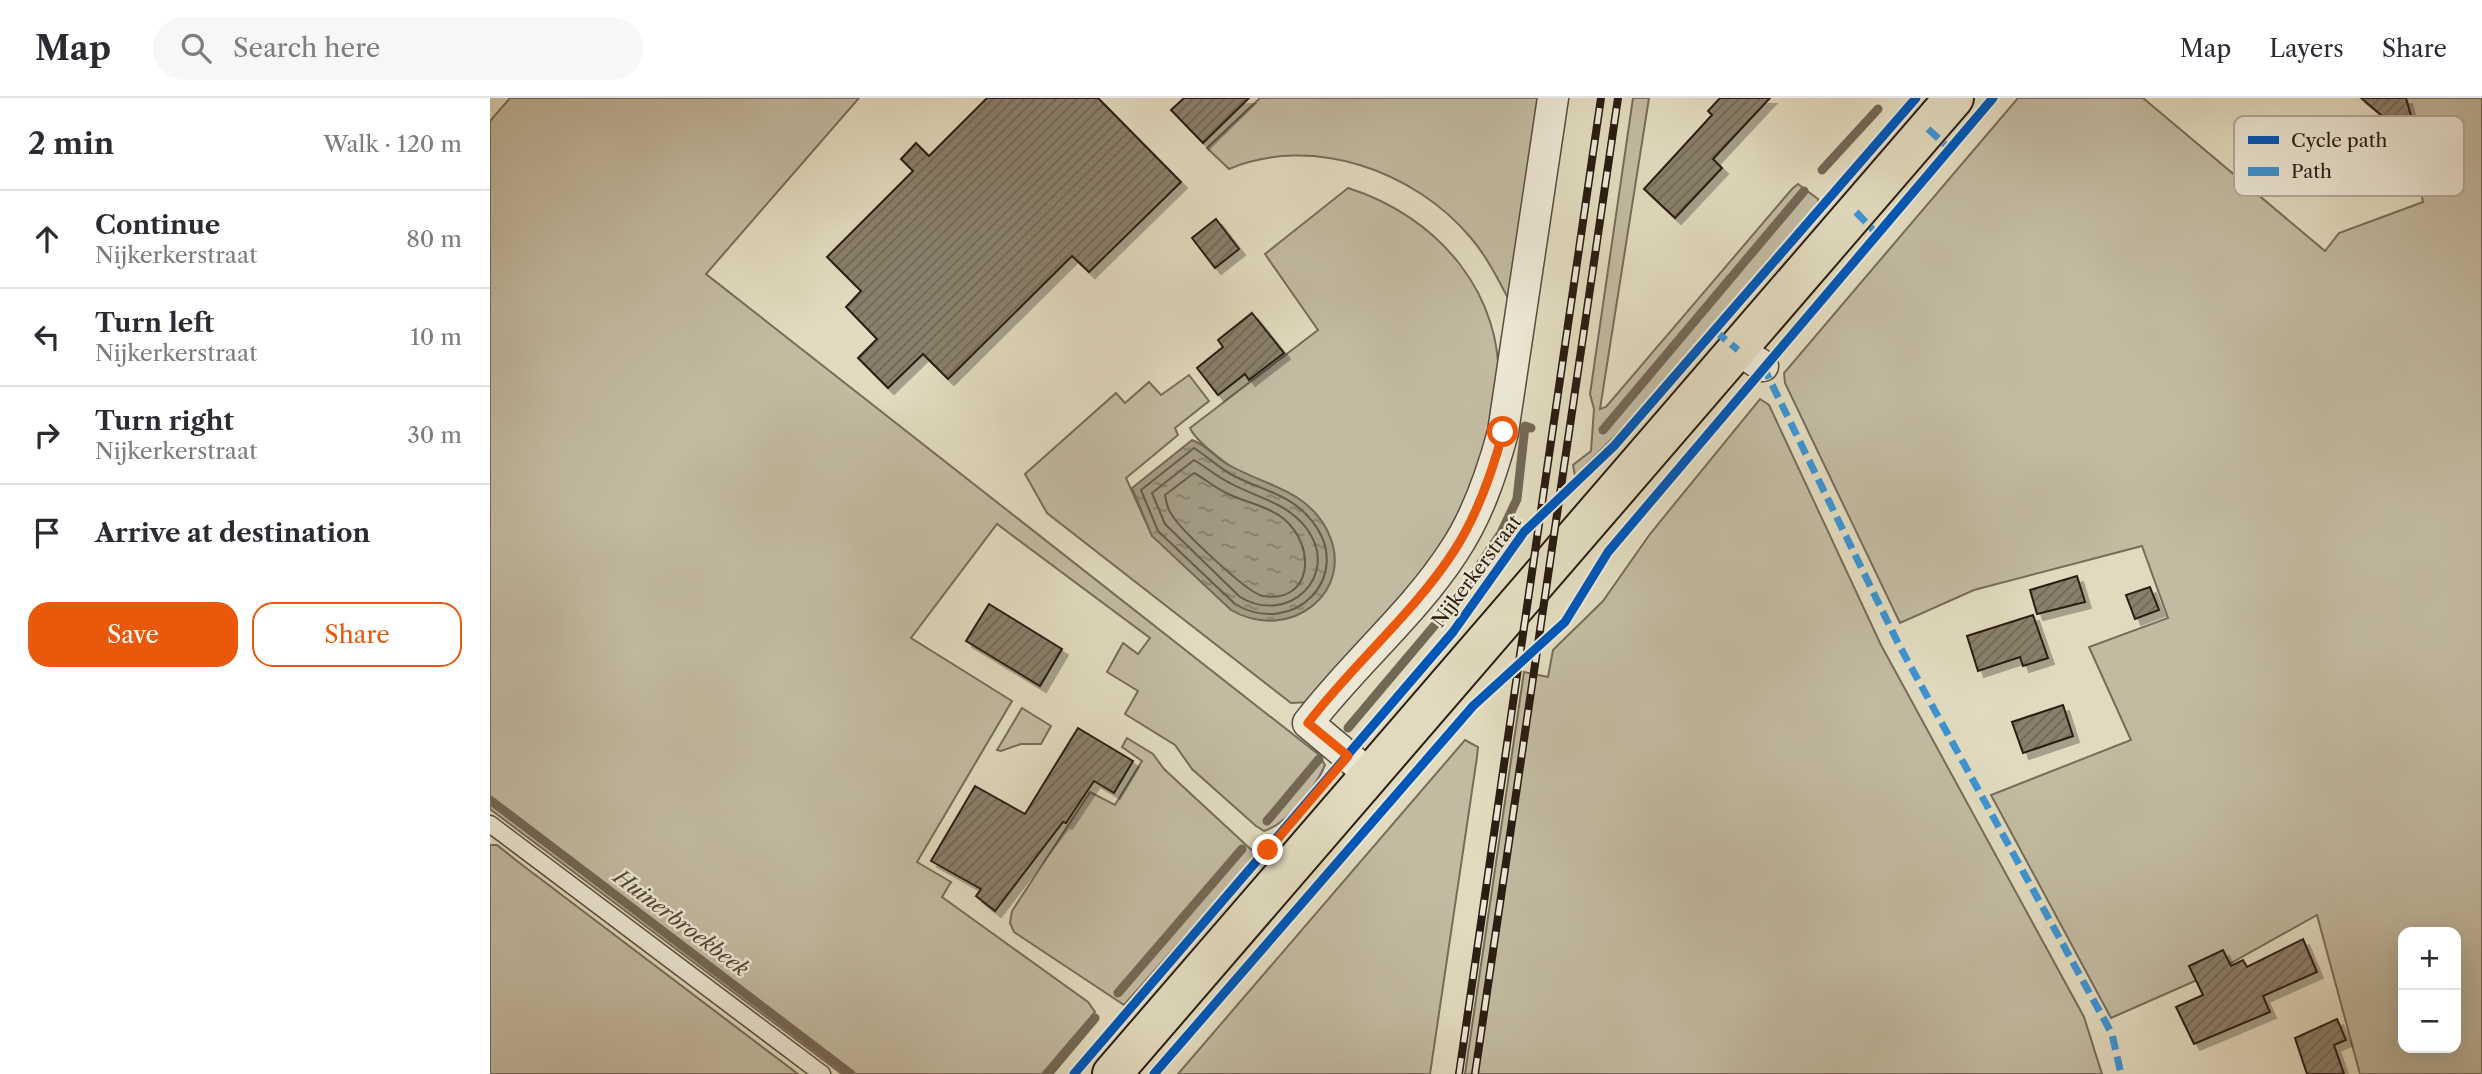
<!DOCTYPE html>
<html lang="en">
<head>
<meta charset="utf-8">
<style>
	body { margin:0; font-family:"Libre Caslon Text",serif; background:#f7f7f7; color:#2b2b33 }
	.controls { position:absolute; right:21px; bottom:21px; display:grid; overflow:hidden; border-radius:14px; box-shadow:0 7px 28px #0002 }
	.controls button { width:63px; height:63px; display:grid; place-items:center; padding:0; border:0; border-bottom:2px solid #e1e1e2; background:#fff; color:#2b2b33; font:35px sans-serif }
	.stop { position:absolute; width:21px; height:21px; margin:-16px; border:5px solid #ea580c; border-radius:50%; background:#fff }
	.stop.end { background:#ea580c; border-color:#fff; box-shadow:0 2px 7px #0008 }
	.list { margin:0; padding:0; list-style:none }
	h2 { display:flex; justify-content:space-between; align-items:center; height:91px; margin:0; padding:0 28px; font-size:30px }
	h2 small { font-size:23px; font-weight:400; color:#7c7c81 }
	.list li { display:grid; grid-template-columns:46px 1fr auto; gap:21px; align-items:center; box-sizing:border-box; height:98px; padding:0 28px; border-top:2px solid #e1e1e2 }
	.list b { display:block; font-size:26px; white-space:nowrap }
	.list p { margin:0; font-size:23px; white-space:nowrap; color:#7c7c81 }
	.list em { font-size:23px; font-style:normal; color:#7c7c81 }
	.actions { display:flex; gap:14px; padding:21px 28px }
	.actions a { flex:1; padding:16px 0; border:2px solid #ea580c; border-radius:21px; text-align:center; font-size:24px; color:#ea580c }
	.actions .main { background:#ea580c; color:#fff }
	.icon { flex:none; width:38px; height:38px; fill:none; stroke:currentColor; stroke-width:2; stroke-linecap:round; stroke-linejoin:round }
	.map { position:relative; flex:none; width:1992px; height:976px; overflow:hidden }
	header { display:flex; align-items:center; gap:42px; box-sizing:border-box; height:98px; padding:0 35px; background:#fff; border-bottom:2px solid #e1e1e2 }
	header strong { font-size:33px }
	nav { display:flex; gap:38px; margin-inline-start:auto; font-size:24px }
	.search { width:490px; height:63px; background:#f7f7f7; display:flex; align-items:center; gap:18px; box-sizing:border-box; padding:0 24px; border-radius:38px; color:#7c7c81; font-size:26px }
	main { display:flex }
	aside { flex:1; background:#fff }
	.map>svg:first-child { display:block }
	.grass { fill:#c2baa1; stroke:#766c5a; stroke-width:2; fill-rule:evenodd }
	.water { fill:url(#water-ripples); stroke:#736856; stroke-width:2 }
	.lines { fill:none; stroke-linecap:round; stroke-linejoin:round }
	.shore { stroke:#665c4b; stroke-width:2 }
	.stream { stroke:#736856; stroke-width:9 }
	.building { fill:url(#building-hatch); stroke:#2a1d12; stroke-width:2; filter:url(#shadow) }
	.service-casing { stroke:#584c3d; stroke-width:19 }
	.minor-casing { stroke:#584c3d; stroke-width:33 }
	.primary-casing { stroke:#2a1d12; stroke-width:42 }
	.service { stroke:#ece7d5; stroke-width:16 }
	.minor { stroke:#ece7d5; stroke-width:30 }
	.primary { stroke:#e1dabe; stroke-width:38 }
	.rail-casing { stroke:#2a1d12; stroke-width:8 }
	.rail { stroke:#ece7d5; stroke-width:5; stroke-dasharray:16; stroke-linecap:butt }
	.quiet { stroke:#3c94d3; stroke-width:7; stroke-dasharray:14 7; stroke-linecap:butt }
	.cycleway-casing { stroke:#ece7d5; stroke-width:13 }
	.cycleway { stroke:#0057b8; stroke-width:9 }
	.route { stroke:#ea580c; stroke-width:9 }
	.labels { text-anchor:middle; stroke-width:5; stroke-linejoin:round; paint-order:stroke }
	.street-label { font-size:19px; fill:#2a1d12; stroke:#ece7d5 }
	.water-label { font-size:21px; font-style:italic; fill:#54493a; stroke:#ece7d5 }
	.key { fill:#ece7d5; stroke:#b2aa9a; stroke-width:2 }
	.key-label { font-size:19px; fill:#2a1d12 }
</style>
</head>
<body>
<header>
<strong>Map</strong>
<div class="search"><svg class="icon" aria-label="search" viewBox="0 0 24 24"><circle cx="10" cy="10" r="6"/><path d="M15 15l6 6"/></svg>Search here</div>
<nav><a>Map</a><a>Layers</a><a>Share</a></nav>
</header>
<main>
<aside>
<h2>2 min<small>Walk · 120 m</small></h2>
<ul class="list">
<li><svg class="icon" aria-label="ahead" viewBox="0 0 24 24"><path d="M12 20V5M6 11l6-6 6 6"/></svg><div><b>Continue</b><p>Nijkerkerstraat</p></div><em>80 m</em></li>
<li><svg class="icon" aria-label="left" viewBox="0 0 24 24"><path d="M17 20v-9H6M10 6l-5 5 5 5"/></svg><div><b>Turn left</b><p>Nijkerkerstraat</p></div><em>10 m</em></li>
<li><svg class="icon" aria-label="right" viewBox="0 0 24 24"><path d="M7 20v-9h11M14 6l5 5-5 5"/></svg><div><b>Turn right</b><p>Nijkerkerstraat</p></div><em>30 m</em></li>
<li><svg class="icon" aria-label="arrive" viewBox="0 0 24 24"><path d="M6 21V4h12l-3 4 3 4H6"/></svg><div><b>Arrive at destination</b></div></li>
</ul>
<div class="actions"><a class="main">Save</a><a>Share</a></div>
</aside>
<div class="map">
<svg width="1992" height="976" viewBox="0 0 1992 976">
	<defs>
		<pattern id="water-ripples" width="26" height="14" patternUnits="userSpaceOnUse" patternTransform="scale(1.75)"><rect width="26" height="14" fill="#a39a84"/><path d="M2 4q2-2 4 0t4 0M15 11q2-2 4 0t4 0" fill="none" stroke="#857d6b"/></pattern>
		<pattern id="building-hatch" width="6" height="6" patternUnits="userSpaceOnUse" patternTransform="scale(1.75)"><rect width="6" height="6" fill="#897f6b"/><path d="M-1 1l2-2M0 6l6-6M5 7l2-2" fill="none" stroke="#706757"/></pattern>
		<filter id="shadow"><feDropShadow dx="6" dy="6" stdDeviation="0" flood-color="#0004"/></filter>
	</defs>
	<rect width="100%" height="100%" fill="#e1dabe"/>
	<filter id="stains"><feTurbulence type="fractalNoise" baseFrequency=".00286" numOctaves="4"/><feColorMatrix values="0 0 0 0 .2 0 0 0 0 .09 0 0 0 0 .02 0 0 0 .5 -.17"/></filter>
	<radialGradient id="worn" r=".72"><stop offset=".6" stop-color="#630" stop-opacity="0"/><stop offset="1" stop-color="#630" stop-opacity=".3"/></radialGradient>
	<g class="grass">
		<path d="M20,0h349l-153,176 612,480 7,11c-9,22 -38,59 -61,66l-8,-5 -64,-57 -17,-24 -50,-31 13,-23 -31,-19 16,-29 15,11 12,-16 -153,-114 -86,114 101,63 -95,161 34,20 -9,15 146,105 7,10 -53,62h-200l-352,-265v-688z"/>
		<path d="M770,0h287l-35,208c-12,-23 -24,-48 -41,-68 -56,-67 -158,-104 -242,-69l-22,-21z"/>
		<path d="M1143,0h16l-49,311 6,-2 186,-218 6,-5 20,15v4l-190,220 -53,53 -2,-11 18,-14 3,-42 -4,-15z"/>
		<path d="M1528,0h125l182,153 14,-18 84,-31 -21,-104h80v976h-122l-43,-159 -104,58 -102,45 -120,-223 140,-55 -42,-93 79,-29 -26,-72 -168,44 -74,33 -115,-240 -1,-10zM1913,834h53v116h-53z"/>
		<path d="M858,90c89,28 158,106 150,204 -3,30 -14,58 -23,87 -6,16 -10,34 -17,50 -8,17 -28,34 -41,49 -35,41 -71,83 -106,124l-20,1 -244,-190 -22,-39 91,-81 9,10 24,-21 12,13 28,-20 20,26 -34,27 3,7 -52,43 26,58 174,53 8,-26 -7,-32c-28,-20 -126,-77 -137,-103l128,-98 -53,-76z"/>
		<path d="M1270,301l9,6 112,240 203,372 18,57h-637l59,-402 24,5 5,-27 50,-49 47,-67z"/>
		<path d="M532,610l29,18 -10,18h-20l-20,7 -4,-1z"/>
		<path d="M637,640l26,16 11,15 93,86 -133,150 -110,-73 -4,-9 2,-12 78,-119 25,13 27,-44 -20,-14z"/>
		<path d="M975,642l13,7 -1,10 -47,317h-252z"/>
		<path d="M0,747h7l20,16 281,213h-308z"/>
	</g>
	<path class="water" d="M702,342c13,4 23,17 35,24 36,21 79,25 100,66 31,61 -37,114 -96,80l-79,-74 -20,-48z"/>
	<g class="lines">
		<g class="shore">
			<path d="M704,350c14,9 25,20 40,28 28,14 58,19 78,45 44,55 -19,118 -77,83l-77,-73 -17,-41z"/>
			<path d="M704,362c12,7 23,17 36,23 27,15 57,19 77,46 34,47 -19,97 -67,68l-75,-73 -13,-31z"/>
			<path d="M704,375c11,6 20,14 32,20 18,9 42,13 58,26 33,28 28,85 -21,77 -15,-2 -82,-66 -91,-81 -4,-5 -6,-14 -7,-20z"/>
		</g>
		<g class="stream">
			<path d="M1332,72l56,-61"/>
			<path d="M1113,332l201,-239"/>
			<path d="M858,630l108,-128 45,-67 16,-34 8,-73 6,2"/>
			<path d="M0,702l361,274"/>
			<path d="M777,723l52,-62"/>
			<path d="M628,895l124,-144"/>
			<path d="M558,976l47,-56"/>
		</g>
	</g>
	<g class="building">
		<path d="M497,0h111l83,84 -92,90 -17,-16 -124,123 -25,-25 -35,34 -30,-30 19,-19 -31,-32 15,-16 -34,-34 86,-86 -12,-12 15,-16 13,13z"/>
		<path d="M694,0h65l-46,45 -32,-33z"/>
		<path d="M1230,0h50l-57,61 9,9 -47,50 -31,-29 68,-74 -4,-4z"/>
		<path d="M1871,0h45l14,50z"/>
		<path d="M726,121l23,30 -24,19 -23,-30z"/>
		<path d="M762,215l32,40 -35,27 -4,-6 -27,21 -21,-27 26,-21 -5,-7z"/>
		<path d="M1587,478l8,26 -48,12 -7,-24z"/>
		<path d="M1660,489l9,23 -24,9 -9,-24z"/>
		<path d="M499,506l73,45 -22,37 -74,-45z"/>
		<path d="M1543,517l15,43 -25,8 -3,-9 -42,14 -11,-35z"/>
		<path d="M1573,607l10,31 -50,17 -11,-31z"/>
		<path d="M588,630l55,33 -19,32 -20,-12 -28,42 -3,-1 -68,89 -19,-15 5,-7 -50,-28 44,-75 50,28z"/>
		<path d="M1813,841l14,33 -54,24 7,16 -76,32 -18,-37 27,-12 -14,-29 34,-16 8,16 12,-6 4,7z"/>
		<path d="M1847,921l9,21 -12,5 10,29h-37l-12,-36z"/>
	</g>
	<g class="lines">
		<defs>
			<path id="service" d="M0,726l332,250"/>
			<g id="minor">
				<path d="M1248,252l25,16"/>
				<path d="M879,676l-61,-51c46,-60 106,-110 146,-172 24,-36 38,-78 49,-119l50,-334"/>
			</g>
			<path id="primary" d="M622,976l842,-976"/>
		</defs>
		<use href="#service" class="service-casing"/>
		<use href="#minor" class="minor-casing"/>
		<use href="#primary" class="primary-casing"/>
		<use href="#service" class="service"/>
		<use href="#minor" class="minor"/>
		<use href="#primary" class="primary"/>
		<defs>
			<g id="rail">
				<path d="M969,976l142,-976"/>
				<path d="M985,976l143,-976"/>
			</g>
		</defs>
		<use href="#rail" class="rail-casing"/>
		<use href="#rail" class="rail"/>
		<g class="quiet">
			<path d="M1438,31l22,20"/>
			<path d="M1366,114l21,22"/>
			<path d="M1225,233l23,19"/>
			<path d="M1273,268l136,279 213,389 9,40"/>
		</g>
		<defs>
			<g id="cycleway">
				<path d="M584,976l379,-442 71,-100 90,-86 302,-348"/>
				<path d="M664,976l319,-368 92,-84 43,-70 385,-454"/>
			</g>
		</defs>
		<use href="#cycleway" class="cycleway-casing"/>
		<use href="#cycleway" class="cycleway"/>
	</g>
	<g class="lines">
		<path class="route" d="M778,752l80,-94 -40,-33c46,-60 105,-109 146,-172 24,-37 38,-78 49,-119"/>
	</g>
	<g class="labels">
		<g class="street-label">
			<text transform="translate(986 473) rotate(-53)" y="7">Nijkerkerstraat</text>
		</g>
		<g class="water-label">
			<text transform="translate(191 825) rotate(37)" y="7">Huinerbroekbeek</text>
		</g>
	</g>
	<rect x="1744" y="18" width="230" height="80" rx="10" class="key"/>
	<rect x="1758" y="38" width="31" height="8" fill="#0057b8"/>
	<rect x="1758" y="69" width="31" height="9" fill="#3c94d3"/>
	<g class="key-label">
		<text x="1801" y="49">Cycle path</text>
		<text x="1801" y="80">Path</text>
	</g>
	<rect width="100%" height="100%" filter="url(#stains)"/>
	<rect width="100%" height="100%" fill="url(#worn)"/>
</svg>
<div class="controls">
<button>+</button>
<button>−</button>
</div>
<div class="stop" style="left:1013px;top:334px"></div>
<div class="stop end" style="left:778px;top:752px"></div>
</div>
</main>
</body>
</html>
